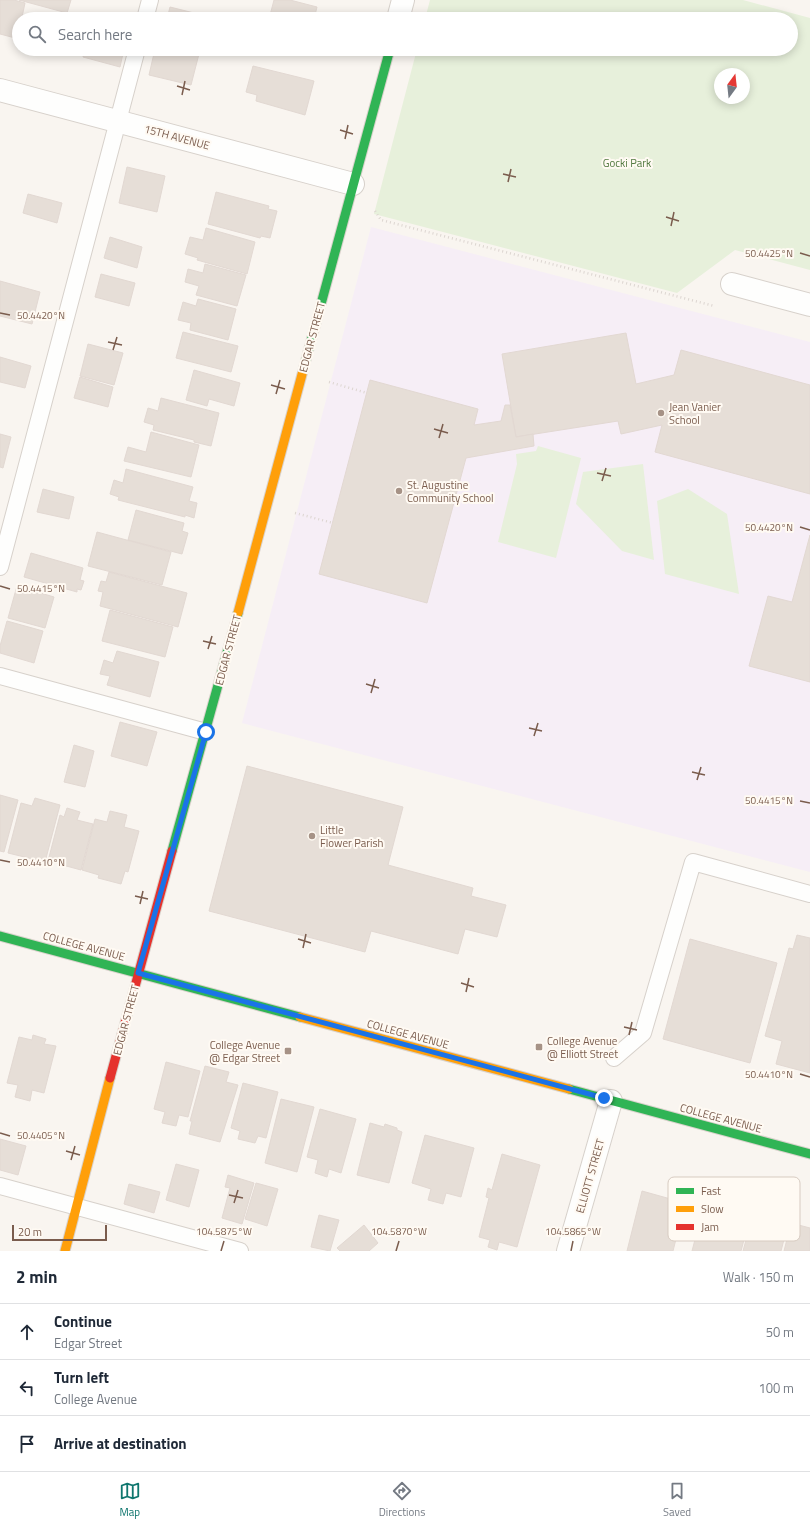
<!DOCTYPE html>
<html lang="en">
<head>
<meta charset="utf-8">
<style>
	body { margin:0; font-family:"Titillium Web",sans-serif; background:#f2f2f3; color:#1f2937 }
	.compass { position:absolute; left:714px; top:68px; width:36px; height:36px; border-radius:50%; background:#fff; box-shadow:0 2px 10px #0003; rotate:15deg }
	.scale { position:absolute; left:12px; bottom:10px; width:95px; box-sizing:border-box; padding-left:4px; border:2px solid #7a5c4d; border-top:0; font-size:11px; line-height:14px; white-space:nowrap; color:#7a5c4d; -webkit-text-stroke:3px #fffaf3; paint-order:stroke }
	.stop { position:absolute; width:12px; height:12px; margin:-9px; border:3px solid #1a73e8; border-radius:50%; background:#fff }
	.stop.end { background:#1a73e8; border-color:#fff; box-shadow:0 1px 4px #0008 }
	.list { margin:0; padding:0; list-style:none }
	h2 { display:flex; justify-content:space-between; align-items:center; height:52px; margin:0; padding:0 16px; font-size:17px }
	h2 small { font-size:13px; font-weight:400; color:#747a83 }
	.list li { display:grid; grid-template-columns:26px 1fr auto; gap:12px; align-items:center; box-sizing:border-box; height:56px; padding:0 16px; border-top:1px solid #e0e1e3 }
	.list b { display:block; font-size:15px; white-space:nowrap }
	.list p { margin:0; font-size:13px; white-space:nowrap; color:#747a83 }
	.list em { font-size:13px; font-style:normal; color:#747a83 }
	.icon { flex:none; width:22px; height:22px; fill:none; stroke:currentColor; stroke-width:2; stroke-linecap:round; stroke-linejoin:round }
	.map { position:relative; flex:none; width:810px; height:1251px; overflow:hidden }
	.search { position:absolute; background:#fff; box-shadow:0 2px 10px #0003; left:12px; right:12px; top:12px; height:44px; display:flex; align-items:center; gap:10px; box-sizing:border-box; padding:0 14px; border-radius:22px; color:#747a83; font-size:15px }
	.sheet { height:220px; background:#fff }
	nav { display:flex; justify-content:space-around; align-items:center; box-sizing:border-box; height:56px; border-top:1px solid #e0e1e3; background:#fff; font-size:11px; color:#747a83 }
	nav a { display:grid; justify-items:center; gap:2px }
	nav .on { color:#0f766e }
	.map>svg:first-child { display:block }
	.education { fill:#f6eef6 }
	.green { fill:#e7f0db; fill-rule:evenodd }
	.building { fill:#e6ded7; stroke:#e2d8d2 }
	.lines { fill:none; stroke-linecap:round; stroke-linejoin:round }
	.lane-casing { stroke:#d7d1cb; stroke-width:18 }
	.street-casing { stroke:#d7d1cb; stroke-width:24 }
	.fast-casing { stroke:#d9d2cb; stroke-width:11 }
	.slow-casing { stroke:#d9d2cb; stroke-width:11 }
	.jam-casing { stroke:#d9d2cb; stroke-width:11 }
	.path { stroke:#dcd5d0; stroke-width:2.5; stroke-dasharray:1 3; stroke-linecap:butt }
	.lane { stroke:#fefefd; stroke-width:16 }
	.street { stroke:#fefefd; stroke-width:22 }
	.fast { stroke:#30b455; stroke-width:9 }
	.slow { stroke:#ff9f0a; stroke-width:9 }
	.jam { stroke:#e5322d; stroke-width:9 }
	.route { stroke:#1a73e8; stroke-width:5 }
	.ticks { fill:none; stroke:#7a5c4d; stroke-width:1.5 }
	.poi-dot { fill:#a69286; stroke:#fffaf3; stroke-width:1.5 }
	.labels { text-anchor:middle; stroke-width:4; stroke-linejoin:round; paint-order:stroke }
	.street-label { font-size:11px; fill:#7a5c4d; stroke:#fffaf3 }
	.park-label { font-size:11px; fill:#537a41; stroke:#fffaf3 }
	.poi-label { font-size:11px; fill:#7a5c4d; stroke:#fffaf3; text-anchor:start }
	.key { fill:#fffaf3; stroke:#d7cbc1; stroke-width:1 }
	.key-label { font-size:11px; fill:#7a5c4d }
	.ticks-label { font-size:10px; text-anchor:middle; fill:#7a5c4d; stroke:#fffaf3; stroke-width:4; stroke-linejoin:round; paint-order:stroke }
</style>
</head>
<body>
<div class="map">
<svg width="810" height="1251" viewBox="0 0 810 1251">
	<rect width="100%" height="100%" fill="#f9f5f0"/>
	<path class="education" d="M371,227l439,115v530l-568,-149z"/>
	<g class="green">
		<path d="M430,0h313l67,18v252l-75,-20 -58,43 -303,-79 43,-165h374v-30h-366zM720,74h24v24h-24z"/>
		<path d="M538,446l43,12 -25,100 -58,-16 19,-78 -1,-10 20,-3z"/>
		<path d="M643,464l11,96 -32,-9 -46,-47 7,-32z"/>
		<path d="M688,489l39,25 12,80 -74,-20 -8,-73z"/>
	</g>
	<g class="building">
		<path d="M0,0h14l11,3 -3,14 7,2h-10v20l-19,-5z"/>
		<path d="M19,0h52l-4,13z"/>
		<path d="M274,0h16l27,7 -3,12h-45z"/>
		<path d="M170,7l40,10 -1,2h-42z"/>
		<path d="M85,49h39l-4,18 -37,-10z"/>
		<path d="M155,49l45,1 -9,35 -42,-10z"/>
		<path d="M253,66l61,15 -9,34 -49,-14 1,-6 -11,-3z"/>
		<path d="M127,167l38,9 -8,36 -38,-9z"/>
		<path d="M216,192l53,14 -1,3 9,2 -7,27 -9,-2 -1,2 -52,-14z"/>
		<path d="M28,194l34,9 -5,20 -34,-10z"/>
		<path d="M206,228l49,14 -8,32 -50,-14 1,-2 -13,-4 5,-17 13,3z"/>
		<path d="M110,237l32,10 -5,21 -33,-10z"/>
		<path d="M205,264l41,11 -9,31 -41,-11 3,-9 -14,-4 3,-13 15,4z"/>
		<path d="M101,274l34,9 -6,23 -34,-9z"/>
		<path d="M0,281l40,11 -8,32 -32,-8z"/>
		<path d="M198,299l38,10 -8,31 -38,-10 1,-7 -13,-3 5,-18 13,4z"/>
		<path d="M183,332l55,14 -7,26 -55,-14z"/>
		<path d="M626,333l10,51 38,-9 7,-25 129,35v109l-155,-42 7,-27 -41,9 -3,-13 -102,16 -14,-83z"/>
		<path d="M88,344l35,9 -9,32 -34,-9z"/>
		<path d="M0,357l31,9 -6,22 -25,-6z"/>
		<path d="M194,370l46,13 -6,23 -25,-7 -2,7 -21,-6z"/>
		<path d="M80,377l33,10 -5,20 -34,-9z"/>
		<path d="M370,380l108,29 -4,16 27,-4 4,-16h5l6,32 17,-3 1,12 -68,12 -39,145 -108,-29z"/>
		<path d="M161,398l58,15 -8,33 -17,-4v-2l-41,-10 1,-5 -10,-3 4,-14 10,3z"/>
		<path d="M151,432l48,13 -8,32 -67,-16 4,-14 18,5z"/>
		<path d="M0,434l11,3 -8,31 -3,-1z"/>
		<path d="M126,469l67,18 -4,14 8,2 -3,15 -9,-3v2l-67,-17 1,-3 -9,-3 4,-14 9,3z"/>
		<path d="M43,489l31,8 -5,22 -32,-7z"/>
		<path d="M136,510l48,13 -2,8 6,2 -6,21 -54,-14z"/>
		<path d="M97,532l74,20 -9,33 -74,-19z"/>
		<path d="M810,535v147l-61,-16 19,-70 24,6z"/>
		<path d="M31,553l52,15 -3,12 4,1 -3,9 -4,-1v3l-53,-15z"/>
		<path d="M109,572l78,21 -9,34 -78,-21 3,-14 -5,-1 3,-10 5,1z"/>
		<path d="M17,586l37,11 -9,31 -37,-10z"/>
		<path d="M110,610l63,17 -8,30 -63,-16z"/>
		<path d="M7,621l36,10 -9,32 -34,-10v-7z"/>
		<path d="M117,651l42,11 -9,35 -43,-12 3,-9 -10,-2 4,-14 9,3z"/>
		<path d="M120,722l37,10 -10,34 -36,-10z"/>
		<path d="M74,745l20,6 -9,36 -21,-5z"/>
		<path d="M247,766l156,41 -15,58 85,23 -2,8 35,9 -9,32 -32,-8 -7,25 -87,-23 -6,21 -156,-41z"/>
		<path d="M0,795l18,5 -14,52 -4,-1z"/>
		<path d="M35,798l25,7 -15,57 -37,-9 13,-50 11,3z"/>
		<path d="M67,808l13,4 -3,8 16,4 -12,46 -33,-9 12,-46 4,2z"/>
		<path d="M110,811l17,4 -3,12 15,4 -11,41 -3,-1 -4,13 -23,-6 1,-3 -17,-5 13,-51 12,3z"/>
		<path d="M797,935l13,3v135l-34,-9 6,-23 -17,-5 24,-88 4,1z"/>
		<path d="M690,939l87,24 -27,100 -87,-24z"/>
		<path d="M33,1035l13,4 -2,5 12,2 -12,47 -12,-3 -2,11 -15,-4 3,-12 -11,-2 12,-46 13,3z"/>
		<path d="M166,1062l34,9 -12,46 -9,-2 -3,11 -14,-3 3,-11 -11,-3z"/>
		<path d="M205,1066l24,6 -3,10 12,3 -18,57 -31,-8 3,-13h-2z"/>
		<path d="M243,1083l35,9 -12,46 -8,-2 -3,7 -17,-4 2,-8 -9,-3z"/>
		<path d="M281,1099l33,8 -17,65 -32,-9z"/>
		<path d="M320,1109l36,10 -15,54 -12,-4 -2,8 -12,-4 3,-13 -11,-3z"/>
		<path d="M370,1123l14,4 1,-3 12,4v2l5,2 -13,51 -32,-8z"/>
		<path d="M425,1135l49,13 -13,49 -15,-4 -3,11 -15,-4 3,-11 -19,-6z"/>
		<path d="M0,1139l26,7 -8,29 -18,-5z"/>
		<path d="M502,1154l38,11 -23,82 -18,-5 -2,8 -9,-3 2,-7 -11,-3 10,-39 -3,-1 2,-9 4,2z"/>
		<path d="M176,1164l23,6 -10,37 -23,-7z"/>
		<path d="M228,1175l26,8 -12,41 -20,-6 8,-30 -5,-1z"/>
		<path d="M256,1183l22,6 -11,37 -22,-7z"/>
		<path d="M129,1184l31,8 -6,21 -30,-9z"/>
		<path d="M642,1191l43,12 -12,48h-46z"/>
		<path d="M720,1205l15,4 -2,8 16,4 -8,30h-49l11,-42 15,4z"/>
		<path d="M319,1215l20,5 -9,31 -19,-4z"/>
		<path d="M762,1216l26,8 -7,27h-38l8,-29 8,3z"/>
		<path d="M791,1223l19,5v23h-26z"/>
		<path d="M364,1225l14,18 -9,8h-29l-3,-3z"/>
	</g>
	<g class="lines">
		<defs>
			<g id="lane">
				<path d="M145,19l5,-19"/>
				<path d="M0,567l137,-518"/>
				<path d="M0,676l206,56"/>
				<path d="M614,1058l29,-25 50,-171 117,32"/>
				<path d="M0,1186l240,65"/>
			</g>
			<g id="street">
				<path d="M398,19l5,-19"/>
				<path d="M0,90l353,94"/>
				<path d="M732,284l78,21"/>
				<path d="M568,1251l43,-150"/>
			</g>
			<g id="fast">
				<path d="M304,367l86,-318"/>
				<path d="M172,851l66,-238"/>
				<path d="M0,936l300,81"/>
				<path d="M569,1089l241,65"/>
			</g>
			<g id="slow">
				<path d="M238,613l66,-246"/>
				<path d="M300,1017l269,72"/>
				<path d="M65,1251l45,-173"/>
			</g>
			<path id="jam" d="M110,1078l62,-227"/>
		</defs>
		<use href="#lane" class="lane-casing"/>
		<use href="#street" class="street-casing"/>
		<use href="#fast" class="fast-casing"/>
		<use href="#slow" class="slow-casing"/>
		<use href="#jam" class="jam-casing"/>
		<g class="path">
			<path d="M375,211l6,9 333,86"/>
			<path d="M329,382l38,11"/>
			<path d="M295,513l38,10"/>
		</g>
		<use href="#lane" class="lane"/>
		<use href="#street" class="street"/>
		<use href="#fast" class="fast"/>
		<use href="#slow" class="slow"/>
		<use href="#jam" class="jam"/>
	</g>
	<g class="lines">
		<path class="route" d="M206,732l-68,241 466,125"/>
	</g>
	<path class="ticks" d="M177,86l13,4M182,95l3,-14M340,130l13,4M345,139l3,-14M503,174l13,3M508,182l3,-13M666,217l13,4M671,226l3,-14M800,253l10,3M0,313l10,2M108,342l14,3M113,350l4,-13M271,385l14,4M276,394l4,-14M434,429l14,4M439,438l4,-14M597,473l14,3M602,481l4,-13M800,527l10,3M0,586l10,3M203,641l13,3M208,649l4,-13M366,684l13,4M371,693l4,-14M529,728l13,3M534,736l4,-13M692,772l13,3M697,780l4,-13M800,801l10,2M0,860l10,2M135,896l13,3M140,904l3,-13M298,939l13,4M303,948l3,-14M461,983l13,4M466,992l3,-14M624,1027l13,3M629,1035l3,-13M800,1074l10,3M0,1133l10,3M66,1151l14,4M71,1160l4,-14M229,1195l14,3M234,1203l4,-13M221,1251l3,-10M396,1251l3,-10M571,1251l2,-10"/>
	<g class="poi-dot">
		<circle cx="661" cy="413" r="4"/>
		<circle cx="399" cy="491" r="4"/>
		<circle cx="312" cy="836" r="4"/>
		<rect x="535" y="1043" width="8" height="8" rx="2"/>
		<rect x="284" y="1047" width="8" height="8" rx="2"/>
	</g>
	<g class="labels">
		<g class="street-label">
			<text transform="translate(177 137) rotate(15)" y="4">15TH AVENUE</text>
			<text transform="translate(312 337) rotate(-75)" y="4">EDGAR STREET</text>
			<text transform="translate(228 650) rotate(-75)" y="4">EDGAR STREET</text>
			<text transform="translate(84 946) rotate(15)" y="4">COLLEGE AVENUE</text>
			<text transform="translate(126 1020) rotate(-75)" y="4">EDGAR STREET</text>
			<text transform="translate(408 1034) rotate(15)" y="4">COLLEGE AVENUE</text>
			<text transform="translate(721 1118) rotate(15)" y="4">COLLEGE AVENUE</text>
			<text transform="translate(590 1176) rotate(-74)" y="4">ELLIOTT STREET</text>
		</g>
		<g class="park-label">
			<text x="627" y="167">Gocki Park</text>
		</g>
		<g class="poi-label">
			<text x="669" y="411">Jean Vanier<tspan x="669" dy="13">School</tspan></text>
			<text x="407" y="489">St. Augustine<tspan x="407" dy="13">Community School</tspan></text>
			<text x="320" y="834">Little<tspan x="320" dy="13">Flower Parish</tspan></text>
			<text x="547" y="1045">College Avenue<tspan x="547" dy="13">@ Elliott Street</tspan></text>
			<text x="280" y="1049" text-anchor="end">College Avenue<tspan x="280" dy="13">@ Edgar Street</tspan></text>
		</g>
	</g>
	<rect x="668" y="1177" width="132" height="64" rx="6" class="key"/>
	<rect x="676" y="1188" width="18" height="6" fill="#30b455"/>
	<rect x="676" y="1206" width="18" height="6" fill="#ff9f0a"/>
	<rect x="676" y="1224" width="18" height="6" fill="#e5322d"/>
	<g class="key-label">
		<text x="701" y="1195">Fast</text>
		<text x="701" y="1213">Slow</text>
		<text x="701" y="1231">Jam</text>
	</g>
	<g class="ticks-label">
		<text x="769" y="257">50.4425°N</text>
		<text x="41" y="319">50.4420°N</text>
		<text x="769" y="531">50.4420°N</text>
		<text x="41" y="592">50.4415°N</text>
		<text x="769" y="804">50.4415°N</text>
		<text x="41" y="866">50.4410°N</text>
		<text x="769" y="1078">50.4410°N</text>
		<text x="41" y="1139">50.4405°N</text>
		<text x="224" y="1235">104.5875°W</text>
		<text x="399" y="1235">104.5870°W</text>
		<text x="573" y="1235">104.5865°W</text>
	</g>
</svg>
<svg class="compass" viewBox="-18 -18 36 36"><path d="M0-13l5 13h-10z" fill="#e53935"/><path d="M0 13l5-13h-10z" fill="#747a83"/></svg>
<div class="scale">20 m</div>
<div class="stop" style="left:206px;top:732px"></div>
<div class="stop end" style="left:604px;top:1098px"></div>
<div class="search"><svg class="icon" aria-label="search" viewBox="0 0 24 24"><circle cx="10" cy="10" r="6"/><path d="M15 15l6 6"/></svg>Search here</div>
</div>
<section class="sheet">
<h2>2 min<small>Walk · 150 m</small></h2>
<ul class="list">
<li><svg class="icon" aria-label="ahead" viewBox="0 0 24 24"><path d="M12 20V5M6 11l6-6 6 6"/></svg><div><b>Continue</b><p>Edgar Street</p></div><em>50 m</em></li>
<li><svg class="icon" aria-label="left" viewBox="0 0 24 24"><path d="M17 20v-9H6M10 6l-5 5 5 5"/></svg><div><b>Turn left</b><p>College Avenue</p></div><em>100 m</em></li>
<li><svg class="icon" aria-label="arrive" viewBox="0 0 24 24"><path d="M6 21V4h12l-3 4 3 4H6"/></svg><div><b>Arrive at destination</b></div></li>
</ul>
</section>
<nav>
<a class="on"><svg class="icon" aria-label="map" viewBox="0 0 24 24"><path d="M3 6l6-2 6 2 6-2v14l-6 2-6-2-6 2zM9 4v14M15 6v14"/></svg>Map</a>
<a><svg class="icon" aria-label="directions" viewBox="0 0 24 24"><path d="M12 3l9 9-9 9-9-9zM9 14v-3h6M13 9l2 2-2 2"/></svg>Directions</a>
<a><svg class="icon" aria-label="saved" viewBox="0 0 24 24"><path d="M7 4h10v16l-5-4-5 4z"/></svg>Saved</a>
</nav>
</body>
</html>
